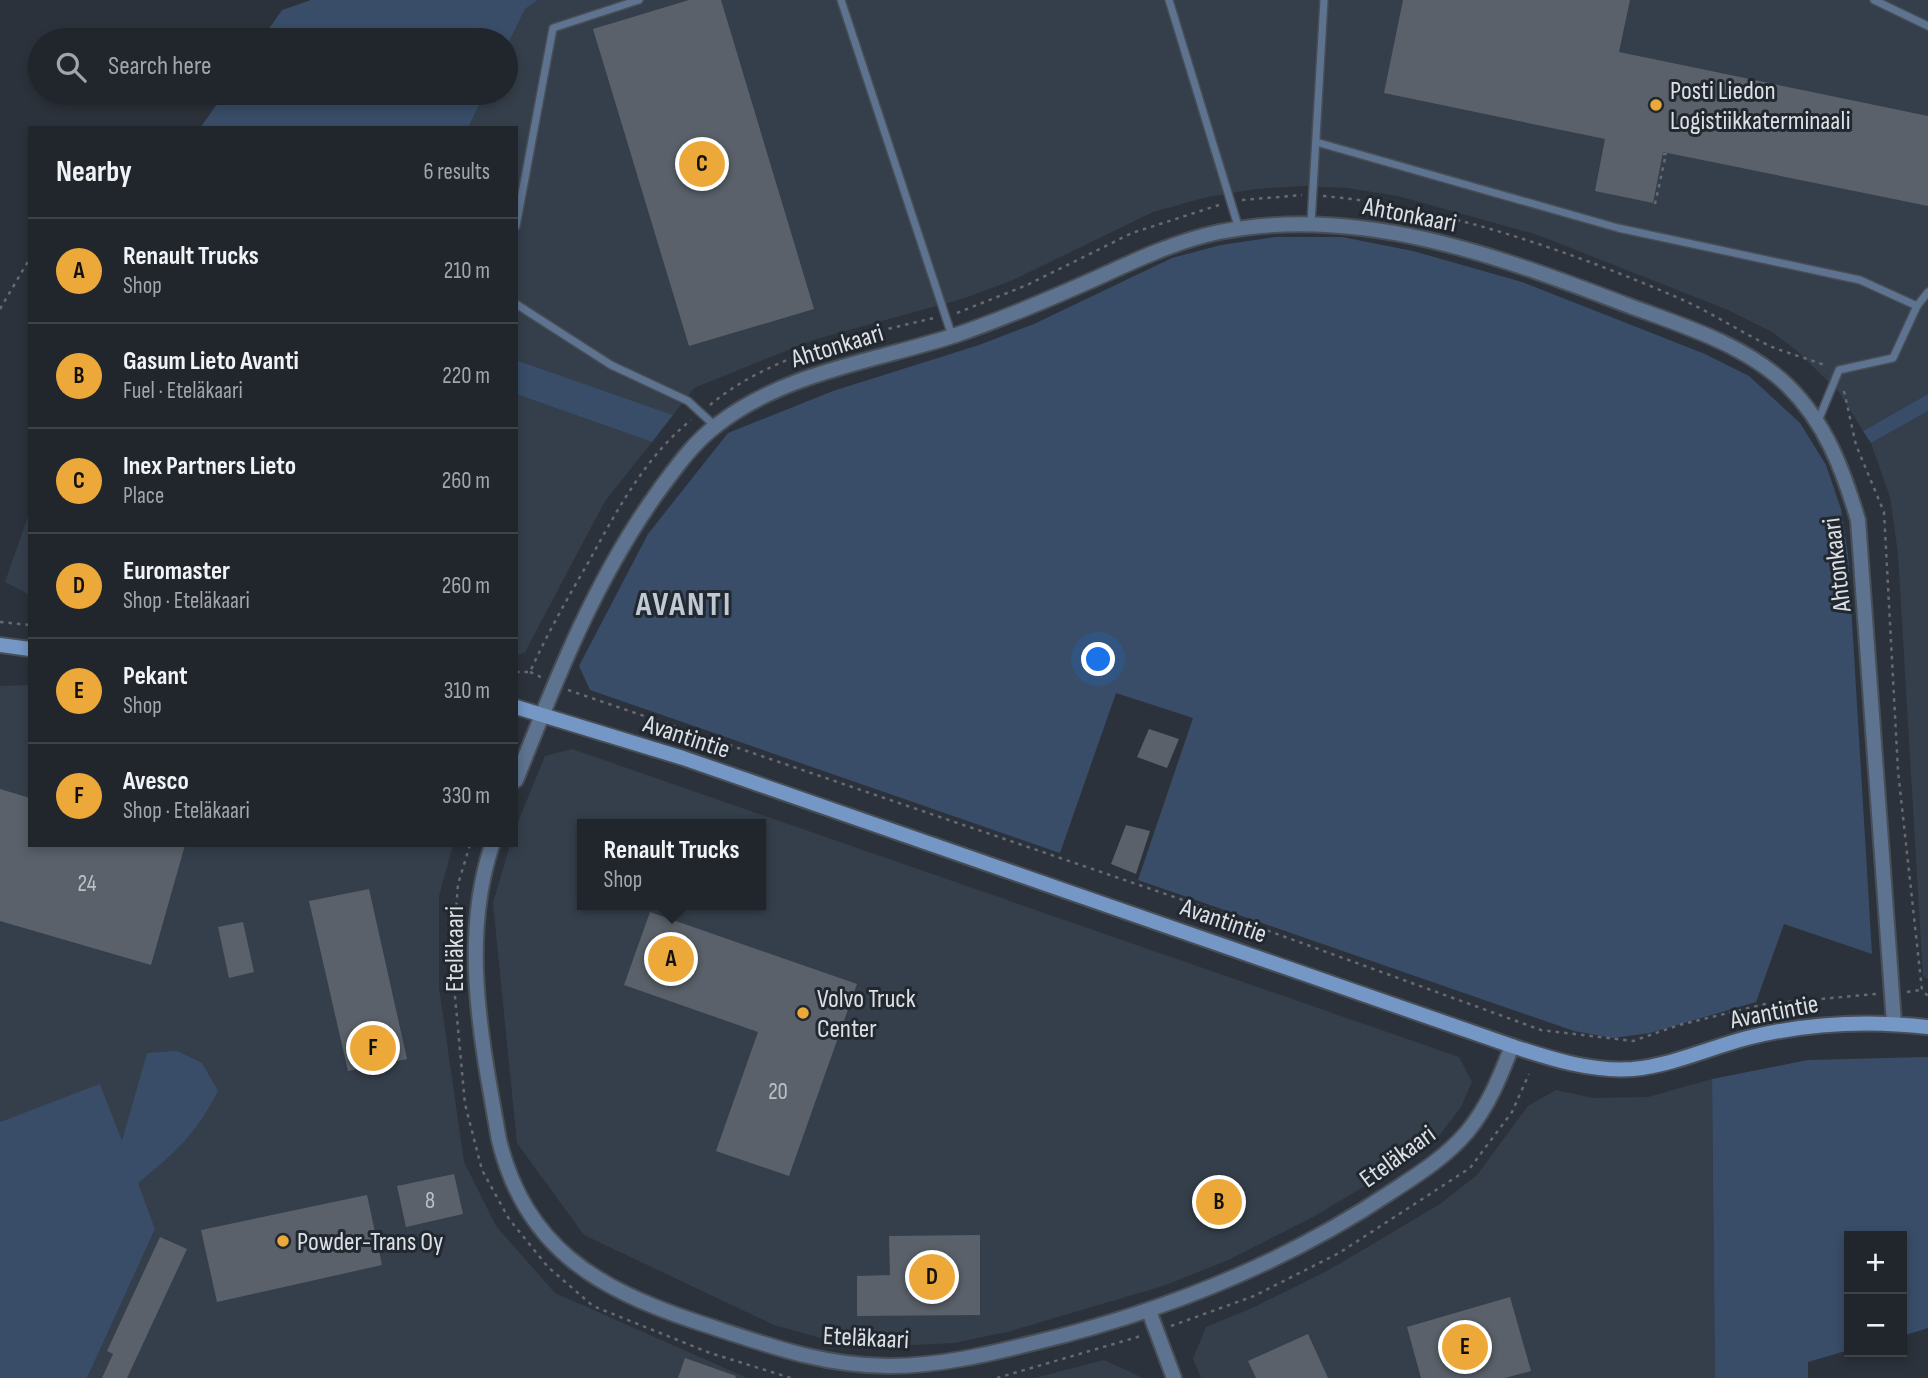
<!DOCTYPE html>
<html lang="en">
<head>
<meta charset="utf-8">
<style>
	body { margin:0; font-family:"Sofia Sans Condensed",sans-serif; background:#292e34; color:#f1f3f6 }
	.controls { position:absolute; right:21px; bottom:21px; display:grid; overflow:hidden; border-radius:0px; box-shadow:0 4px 10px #0003 }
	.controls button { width:63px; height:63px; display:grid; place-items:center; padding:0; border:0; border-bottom:2px solid #3e4348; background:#21262c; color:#f1f3f6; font:35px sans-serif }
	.you { position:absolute; left:1099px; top:660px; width:24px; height:24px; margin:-18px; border:5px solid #fff; border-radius:50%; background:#1a73e8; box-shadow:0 0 0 10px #1a73e833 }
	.badge { display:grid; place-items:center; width:46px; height:46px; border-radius:50%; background:#eca93a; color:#111; font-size:23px; font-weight:700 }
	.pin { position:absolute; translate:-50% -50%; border:4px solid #fff; box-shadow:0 2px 7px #0006 }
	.popup { position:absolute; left:577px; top:819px; width:189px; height:91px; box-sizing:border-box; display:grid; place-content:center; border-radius:0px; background:#21262c; filter:drop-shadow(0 2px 5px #0005); font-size:23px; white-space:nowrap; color:#a2a5a9 }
	.popup b { font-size:26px; color:#f1f3f6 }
	.popup::after { content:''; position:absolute; left:50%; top:100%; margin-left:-14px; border:14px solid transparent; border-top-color:#21262c }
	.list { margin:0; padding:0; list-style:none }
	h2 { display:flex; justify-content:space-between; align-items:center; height:91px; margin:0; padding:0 28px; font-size:30px }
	h2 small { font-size:23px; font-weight:400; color:#a2a5a9 }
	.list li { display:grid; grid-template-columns:46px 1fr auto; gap:21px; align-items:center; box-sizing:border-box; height:105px; padding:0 28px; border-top:2px solid #3e4348 }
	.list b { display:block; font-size:26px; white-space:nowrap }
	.list p { margin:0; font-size:23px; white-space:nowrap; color:#a2a5a9 }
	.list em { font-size:23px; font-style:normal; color:#a2a5a9 }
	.icon { flex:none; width:38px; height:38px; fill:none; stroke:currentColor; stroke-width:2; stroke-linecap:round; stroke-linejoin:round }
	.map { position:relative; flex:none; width:1928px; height:1378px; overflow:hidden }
	.search { position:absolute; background:#21262c; box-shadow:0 4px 10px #0003; left:28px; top:28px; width:490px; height:77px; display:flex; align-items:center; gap:18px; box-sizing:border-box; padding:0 24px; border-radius:38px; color:#a2a5a9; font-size:26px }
	.panel { position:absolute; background:#21262c; box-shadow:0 4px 10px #0003; left:28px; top:126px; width:490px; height:721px; border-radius:0px }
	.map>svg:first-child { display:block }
	.built { fill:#353f4b; fill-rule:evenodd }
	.green { fill:#394d68 }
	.building { fill:#5a616a }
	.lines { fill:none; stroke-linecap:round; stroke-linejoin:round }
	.lane-casing { stroke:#484e56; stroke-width:10 }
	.street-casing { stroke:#484e56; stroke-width:18 }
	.secondary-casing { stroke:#484e56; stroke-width:18 }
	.path { stroke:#656a72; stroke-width:2.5; stroke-dasharray:3.5 5; stroke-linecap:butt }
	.lane { stroke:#5d7390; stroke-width:7 }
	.street { stroke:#5d7390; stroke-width:14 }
	.secondary { stroke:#7497c5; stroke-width:14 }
	.poi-dot { fill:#eca93a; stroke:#222830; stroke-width:2.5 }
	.labels { text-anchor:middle; stroke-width:6; stroke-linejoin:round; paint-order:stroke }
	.number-label { font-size:23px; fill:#bcc0c6 }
	.poi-label { font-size:26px; fill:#dce0e5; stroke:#222830; text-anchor:start }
	.street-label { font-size:26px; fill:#dce0e5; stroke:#222830 }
	.district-label { font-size:33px; font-weight:bold; letter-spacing:2px; fill:#c1c9d4; stroke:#222830 }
</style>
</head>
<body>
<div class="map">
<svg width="1928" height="1378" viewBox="0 0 1928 1378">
	<rect width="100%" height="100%" fill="#2c323b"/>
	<g class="built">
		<path d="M538,0h1390v394l-65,37 -24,-39 -43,-42 -24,-18 -44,-22 -190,-75 -140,-39 -51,-8 -45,-2 -46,3 -49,8 -54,15 -140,68 -48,18 -152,42 -119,48 -21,27 -157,-55v-232h-48l17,-35h21v-45l19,-39z"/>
		<path d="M516,394l136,48 -47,59 -80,151 -9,4z"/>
		<path d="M1928,411v568l-5,-3 -25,-422 -8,-57 -19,-54z"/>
		<path d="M30,511v84l-25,-13z"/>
		<path d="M30,685v160h423l-14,51v92l25,174 32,64 59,67 192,85h-660l68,-149 -55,-144 -100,37v-436z"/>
		<path d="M572,749l887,308 13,25 -11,25 -23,30 -28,22 -97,58 -85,43 -65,26 -156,46 -53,11 -62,3 -64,-6 -54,-15 -190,-90 -67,-92 -24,-240 17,-58h6v-18l29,-71zM582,824h178v81h-178z"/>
		<path d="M1712,1079l3,299h-514l-8,-19 13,-32 44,-18 79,-39 111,-66 37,-29 51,-69 28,-16 37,8 55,-1z"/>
		<path d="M1104,1360l39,18h-108z"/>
	</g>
	<g class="green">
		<path d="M311,0h227l-13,9 -19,39v-8h-245l21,-30z"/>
		<path d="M225,93h260l-17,35h-268z"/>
		<path d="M1276,237h66l71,14 109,31 183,72 44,22 51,47 26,42 15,44 7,46 24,399 -88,-30 -28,78 -106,31 -37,5 -39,-7 -436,-151 55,-162 -77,-25 -56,160 -470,-163 -11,-24 69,-132 80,-101 105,-42 146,-46 55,-21 138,-66 49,-13z"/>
		<path d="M516,360l157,55 -21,27 -136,-48z"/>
		<path d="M1928,394v17l-57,32 -8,-12z"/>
		<path d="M177,1051l25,12 16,28c-22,43 -43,62 -80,92l17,46 -68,149h-87v-256l100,-38 22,57 25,-88z"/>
		<path d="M1928,1057v271l-26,8v-100h-53v114l-41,12v16h-93l-3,-299 96,-19z"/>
	</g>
	<g class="building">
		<path d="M689,0h32l93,309 -125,37 -96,-317z"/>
		<path d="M1403,0h227l-11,52 309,64v90l-265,-54 -10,51 -58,-12 10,-52 -221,-46z"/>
		<path d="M1149,729l30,10 -12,29 -30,-11z"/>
		<path d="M0,789l30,9v47h155l-34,120 -151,-44z"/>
		<path d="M1126,825l24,6 -14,43 -25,-10z"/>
		<path d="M369,889l38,170 -59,12 -39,-170z"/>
		<path d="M650,912l207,72 -68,192 -73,-25 42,-119 -134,-47z"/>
		<path d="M243,922l11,50 -25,6 -11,-51z"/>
		<path d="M454,1174l9,40 -57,13 -9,-41z"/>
		<path d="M367,1195l15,70 -165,37 -16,-72z"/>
		<path d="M980,1235v80l-123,1v-40l33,-1 -1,-39z"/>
		<path d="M160,1237l27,12 -60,129h-25l11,-24 -6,-3z"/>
		<path d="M1510,1297l21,74 -26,7h-84l-14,-51z"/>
		<path d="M1308,1334l20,44h-72l-8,-17z"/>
		<path d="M685,1358l51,18 -1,2h-57z"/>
	</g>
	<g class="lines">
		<defs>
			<g id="lane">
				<path d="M841,0l111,336"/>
				<path d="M1169,0l70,229"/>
				<path d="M1874,0l54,26"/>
				<path d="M1316,142l302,86 242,52 57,26 11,-14"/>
				<path d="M1311,223l13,-223"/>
				<path d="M516,226l37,-198 86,-28"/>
				<path d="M516,304l95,61 77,36 27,25"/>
				<path d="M1818,421l21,-51 54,-12 24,-52"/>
			</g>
			<g id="street">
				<path d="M516,780c40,-101 80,-203 144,-291 17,-23 34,-47 57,-64 68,-53 159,-64 239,-90 49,-17 96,-37 143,-58 39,-18 78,-36 120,-45 140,-28 279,24 408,73 54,20 117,39 160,80 39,38 56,85 71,135l36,503"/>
				<path d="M492,845c-32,96 -10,198 7,295 26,107 97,148 195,181 65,21 125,45 195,45 49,0 96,-11 144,-23 126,-30 249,-78 358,-151 26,-17 55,-35 76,-60 21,-25 33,-55 45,-86"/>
				<path d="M1149,1311l25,67"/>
			</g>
			<g id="secondary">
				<path d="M0,645l30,4"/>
				<path d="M516,707l167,51 829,288c39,13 80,26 121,23 40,-4 76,-21 114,-31 60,-15 120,-18 181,-11"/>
			</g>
		</defs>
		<use href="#lane" class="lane-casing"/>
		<use href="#street" class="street-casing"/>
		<use href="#secondary" class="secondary-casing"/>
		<g class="path">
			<path d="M1323,196c118,10 251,56 360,104 31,14 59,33 89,47 18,7 37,12 55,19"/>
			<path d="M1242,200l60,-5"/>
			<path d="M1655,204l11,-50h-3"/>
			<path d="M0,309l30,-51"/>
			<path d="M957,313l70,-28 105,-52 87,-28"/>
			<path d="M1844,391l12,54 28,67 14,259 24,219 6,6"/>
			<path d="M710,405c61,-51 148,-69 224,-87"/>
			<path d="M0,622l30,3"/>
			<path d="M516,672h14c17,-38 37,-73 58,-109 28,-51 57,-106 103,-143"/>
			<path d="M530,672l13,6"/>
			<path d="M568,690l621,212 352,128 92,11 46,-16 86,-21 111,-10"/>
			<path d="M470,845l-12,39 -6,80 13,140 17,66 27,49 39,48 45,39 117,47 81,25"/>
			<path d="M1907,992l14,-2"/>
			<path d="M1171,1326l83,-30 85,-43 131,-85 42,-56 17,-38"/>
			<path d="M997,1378l144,-42"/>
		</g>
		<use href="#lane" class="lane"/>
		<use href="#street" class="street"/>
		<use href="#secondary" class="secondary"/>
	</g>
	<g class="poi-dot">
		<circle cx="1656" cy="105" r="7"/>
		<circle cx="803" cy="1013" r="7"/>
		<circle cx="283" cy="1241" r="7"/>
	</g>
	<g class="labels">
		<g class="number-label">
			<text x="87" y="891">24</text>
			<text x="778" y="1099">20</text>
			<text x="430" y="1208">8</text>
		</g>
		<g class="poi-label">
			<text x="1670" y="99">Posti Liedon<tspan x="1670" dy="30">Logistiikkaterminaali</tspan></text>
			<text x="817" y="1007">Volvo Truck<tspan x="817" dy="30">Center</tspan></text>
			<text x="297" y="1250">Powder-Trans Oy</text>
		</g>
		<g class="street-label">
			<text transform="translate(1410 214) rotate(11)" y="9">Ahtonkaari</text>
			<text transform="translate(837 345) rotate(-17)" y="9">Ahtonkaari</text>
			<text transform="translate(1836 565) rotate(-97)" y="9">Ahtonkaari</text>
			<text transform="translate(687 736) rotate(18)" y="9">Avantintie</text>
			<text transform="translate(1224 920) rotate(19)" y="9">Avantintie</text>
			<text transform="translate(454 949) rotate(-90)" y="9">Eteläkaari</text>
			<text transform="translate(1774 1011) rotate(-11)" y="9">Avantintie</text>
			<text transform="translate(1397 1156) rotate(-36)" y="9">Eteläkaari</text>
			<text transform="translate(866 1337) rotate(3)" y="9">Eteläkaari</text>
		</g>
		<g class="district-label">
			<text x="684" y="615">AVANTI</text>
		</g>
	</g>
</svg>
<div class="controls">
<button>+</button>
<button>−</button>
</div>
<div class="you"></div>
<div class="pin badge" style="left:671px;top:959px">A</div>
<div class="popup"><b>Renault Trucks</b>Shop</div>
<div class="pin badge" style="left:1219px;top:1202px">B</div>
<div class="pin badge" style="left:702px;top:164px">C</div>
<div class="pin badge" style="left:932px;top:1277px">D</div>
<div class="pin badge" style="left:1465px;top:1347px">E</div>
<div class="pin badge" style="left:373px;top:1048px">F</div>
<div class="search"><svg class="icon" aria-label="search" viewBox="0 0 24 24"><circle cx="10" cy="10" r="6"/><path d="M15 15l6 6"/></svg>Search here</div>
<section class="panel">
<h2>Nearby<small>6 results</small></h2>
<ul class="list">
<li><span class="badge">A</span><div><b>Renault Trucks</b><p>Shop</p></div><em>210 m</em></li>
<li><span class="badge">B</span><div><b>Gasum Lieto Avanti</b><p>Fuel · Eteläkaari</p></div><em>220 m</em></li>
<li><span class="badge">C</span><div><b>Inex Partners Lieto</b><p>Place</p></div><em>260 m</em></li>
<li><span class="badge">D</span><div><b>Euromaster</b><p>Shop · Eteläkaari</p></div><em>260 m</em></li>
<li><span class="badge">E</span><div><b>Pekant</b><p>Shop</p></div><em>310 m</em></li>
<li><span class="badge">F</span><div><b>Avesco</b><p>Shop · Eteläkaari</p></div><em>330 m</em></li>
</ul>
</section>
</div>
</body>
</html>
